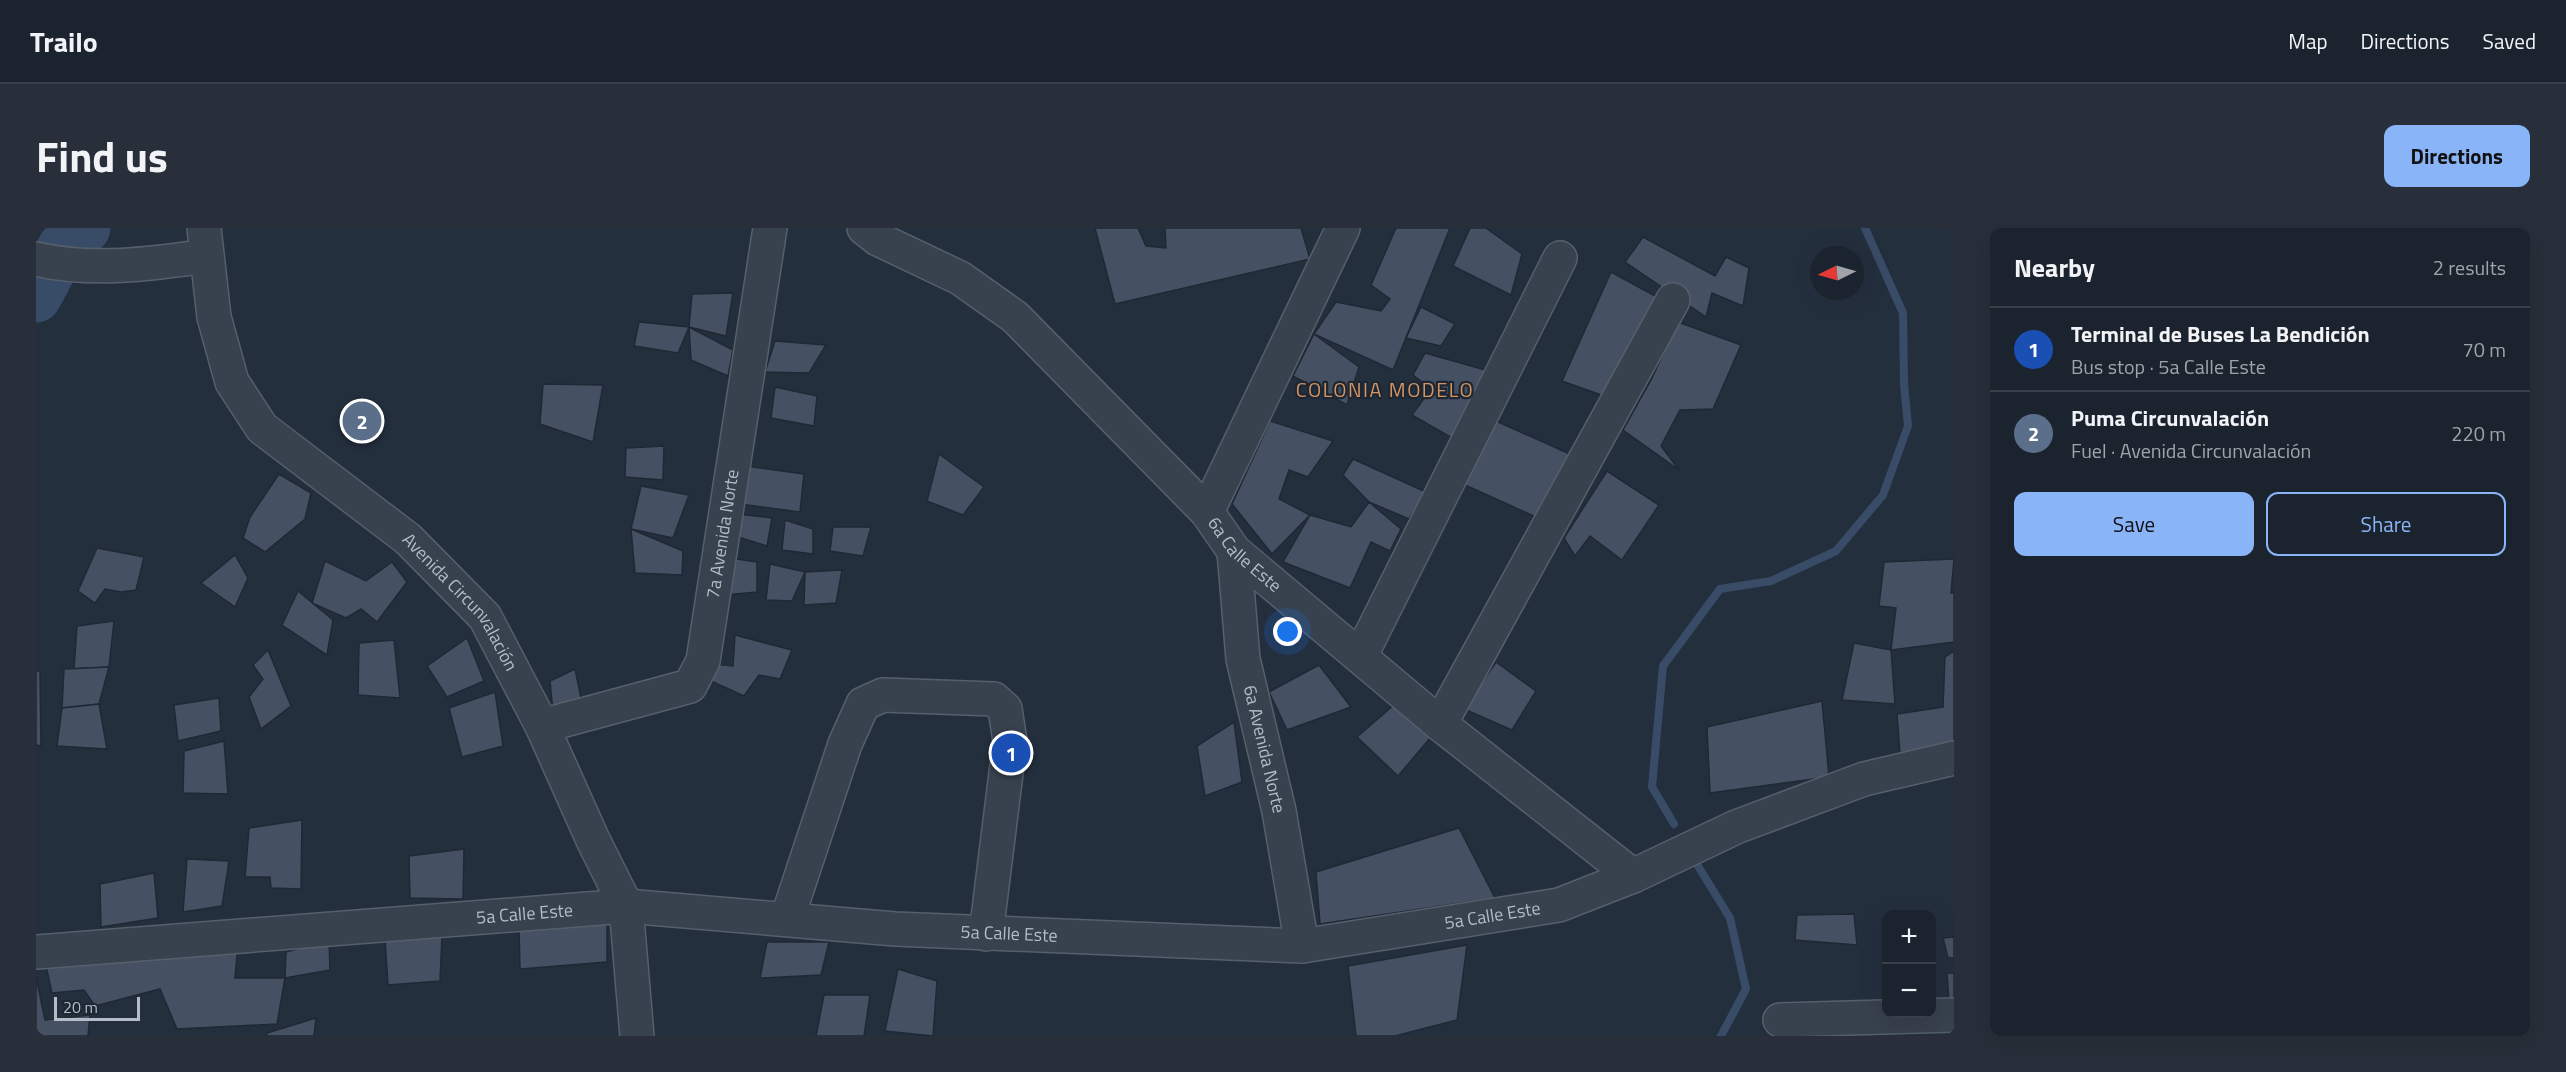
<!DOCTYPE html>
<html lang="en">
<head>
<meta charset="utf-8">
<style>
	body { margin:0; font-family:"Titillium Web",sans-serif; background:#282f3a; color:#f1f3f6 }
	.controls { position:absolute; right:18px; bottom:18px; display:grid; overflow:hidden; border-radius:12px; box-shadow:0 6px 24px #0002 }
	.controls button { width:54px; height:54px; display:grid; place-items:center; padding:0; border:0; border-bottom:2px solid #39404a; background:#1b232e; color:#f1f3f6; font:30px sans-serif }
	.compass { position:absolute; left:1774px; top:18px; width:54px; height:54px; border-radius:50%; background:#1b232e; box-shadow:0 6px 24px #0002; rotate:265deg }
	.scale { position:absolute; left:18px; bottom:15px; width:86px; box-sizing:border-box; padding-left:6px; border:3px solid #b4bcc9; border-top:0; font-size:16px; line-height:21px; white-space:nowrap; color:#b4bcc9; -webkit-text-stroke:4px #1d2633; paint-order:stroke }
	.you { position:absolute; left:1252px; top:404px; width:21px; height:21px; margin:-15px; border:4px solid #fff; border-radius:50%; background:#1a73e8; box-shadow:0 0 0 9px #1a73e833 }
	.badge { display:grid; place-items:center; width:39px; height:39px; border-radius:50%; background:#8ab4f8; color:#fff; font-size:20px; font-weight:700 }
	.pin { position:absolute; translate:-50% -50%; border:3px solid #fff; box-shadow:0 2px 6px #0006 }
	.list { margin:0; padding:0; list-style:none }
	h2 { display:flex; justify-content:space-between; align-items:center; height:78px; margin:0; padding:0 24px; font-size:26px }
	h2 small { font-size:20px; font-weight:400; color:#a0a4aa }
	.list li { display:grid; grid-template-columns:39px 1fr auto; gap:18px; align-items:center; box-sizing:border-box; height:84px; padding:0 24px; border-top:2px solid #39404a }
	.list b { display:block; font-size:22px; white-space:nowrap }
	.list p { margin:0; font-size:20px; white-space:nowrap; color:#a0a4aa }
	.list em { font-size:20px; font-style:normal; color:#a0a4aa }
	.actions { display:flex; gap:12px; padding:18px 24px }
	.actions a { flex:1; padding:14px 0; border:2px solid #8ab4f8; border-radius:12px; text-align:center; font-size:21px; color:#8ab4f8 }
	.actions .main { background:#8ab4f8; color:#111 }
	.map { position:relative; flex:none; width:1918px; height:808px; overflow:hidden; border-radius:12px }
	header { display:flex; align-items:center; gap:36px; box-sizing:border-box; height:84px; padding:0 30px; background:#1b232e; border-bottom:2px solid #39404a }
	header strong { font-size:28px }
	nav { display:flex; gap:33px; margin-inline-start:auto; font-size:21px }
	.intro { display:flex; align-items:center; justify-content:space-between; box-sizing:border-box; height:144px; padding:0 36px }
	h1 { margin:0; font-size:42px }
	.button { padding:15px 27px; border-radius:12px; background:#8ab4f8; color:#111; font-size:21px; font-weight:700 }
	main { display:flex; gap:36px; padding:0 36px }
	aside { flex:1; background:#1b232e; border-radius:12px; box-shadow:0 6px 24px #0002 }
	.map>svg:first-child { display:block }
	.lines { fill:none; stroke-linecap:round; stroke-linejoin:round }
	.stream { stroke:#394c67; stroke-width:8 }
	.river { stroke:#394c67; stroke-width:51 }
	.building { fill:#455162; stroke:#1f2835; stroke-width:1.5 }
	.minor-casing { stroke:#565f6c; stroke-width:36 }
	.minor { stroke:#38414e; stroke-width:33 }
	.labels { text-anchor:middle; stroke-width:4.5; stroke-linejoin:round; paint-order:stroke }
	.street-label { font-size:18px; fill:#b4bcc9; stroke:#1d2633 }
	.neighbourhood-label { font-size:20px; letter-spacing:1.5px; fill:#d59563; stroke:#1d2633 }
</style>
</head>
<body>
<header>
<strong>Trailo</strong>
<nav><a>Map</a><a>Directions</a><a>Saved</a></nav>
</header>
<div class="intro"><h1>Find us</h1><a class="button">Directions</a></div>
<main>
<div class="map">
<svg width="1918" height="808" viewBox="0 0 1918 808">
	<rect width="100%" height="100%" fill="#242f3e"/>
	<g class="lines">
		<g class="stream">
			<path d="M1638,596l-22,-37 11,-121 57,-77 51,-8 65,-30 47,-56 25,-69 -4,-42 -1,-71 -38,-85"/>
			<path d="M1662,638l32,52 16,71 -25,47"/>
		</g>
		<path class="river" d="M0,69l27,-50 22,-19"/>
	</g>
	<g class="building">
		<path d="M1059,0h43l8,18 20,2 -1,-20h136l9,31 -195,45z"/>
		<path d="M1360,0h54l-57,142 -79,-36 22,-32 45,9 9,-12 -19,-14z"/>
		<path d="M1434,0h16l36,26 -11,41 -58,-29z"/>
		<path d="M1607,9l72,39 11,-19 23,11 -6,38 -31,-13 -6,24 -81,-55z"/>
		<path d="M1575,44l46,25 -39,104 -56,-20z"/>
		<path d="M697,65l-7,43 -37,-9 3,-33z"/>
		<path d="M1385,79l34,17 -14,22 -35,-8z"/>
		<path d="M603,94l50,5 -11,26 -44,-7z"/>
		<path d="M1642,94l63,23 -28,64 -33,1 -19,36 18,24 -56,-40 28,-50z"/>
		<path d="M653,99l44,23 -5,26 -37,-16z"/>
		<path d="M1278,106l45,33 -12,38 -54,-29z"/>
		<path d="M739,113l51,4 -17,28 -44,-1z"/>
		<path d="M1389,125l64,18 -37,67 -40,-23 19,-26 -18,-14z"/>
		<path d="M507,156l60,1 -10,57 -53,-18z"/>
		<path d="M739,159l42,9 -3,30 -43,-8z"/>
		<path d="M1234,193l63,20 -25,36 -19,-7 -10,29 31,16 -38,39 -40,-50z"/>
		<path d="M1460,193l76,34 -34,63 -75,-34z"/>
		<path d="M628,218l-1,34 -38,-3 1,-29z"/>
		<path d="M903,226l45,33 -21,28 -36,-14z"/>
		<path d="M1317,231l73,33 -17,27 -40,-17 -26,-27z"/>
		<path d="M710,238l58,8 -4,38 -60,-8z"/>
		<path d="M1571,243l52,34 -37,55 -32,-24 -15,20 -11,-18z"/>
		<path d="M243,246l32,19 -6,26 -40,33 -22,-14 7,-21z"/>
		<path d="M605,258l48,9 -16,43 -42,-9z"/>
		<path d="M1333,274l32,27 -11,22 -19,-9 -21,46 -67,-26 27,-47 41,12z"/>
		<path d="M701,286l35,4 -5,28 -29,-9z"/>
		<path d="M749,292l28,9v25l-31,-4z"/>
		<path d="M797,299h38l-8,29 -33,-5z"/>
		<path d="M595,301l52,22 -1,24 -47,-2z"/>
		<path d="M61,320l47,9 -8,33 -15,2 -16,-3 -10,14 -17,-12z"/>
		<path d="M199,327l13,23 -13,29 -34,-24z"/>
		<path d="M694,330l27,4v30l-32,3z"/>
		<path d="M1918,331l-3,34h3v49l-63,8 5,-42 -17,-2 5,-44z"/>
		<path d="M289,333l41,20 26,-19 15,20 -30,40 -16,-13 -15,9 -34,-15z"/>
		<path d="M734,336l35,8 -13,29 -26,-1z"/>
		<path d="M806,342l-6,33 -32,2 1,-33z"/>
		<path d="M262,363l35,29 -6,35 -45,-30z"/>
		<path d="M78,393l-5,46 -35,2 3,-43z"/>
		<path d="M699,407l57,15 -12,29 -21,-4 -15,21 -33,-15 3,-17 19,2z"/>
		<path d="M431,410l17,43 -37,16 -20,-31z"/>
		<path d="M358,412l6,58 -42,-3 1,-52z"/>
		<path d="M1818,415l37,7 4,54 -53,-4z"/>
		<path d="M232,422l23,56 -30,23 -12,-32 14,-18 -10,-14z"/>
		<path d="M1918,423v92l-54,11 -3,-40 46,-7 2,-50z"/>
		<path d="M1460,434l40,29 -24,39 -48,-21z"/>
		<path d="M1283,437l32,42 -64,23 -18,-38z"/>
		<path d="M73,439l-10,37 -37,4 2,-39z"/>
		<path d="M539,441l6,29 -27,25 -4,-42z"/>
		<path d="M0,443h4l1,75 -5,-1z"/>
		<path d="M459,464l8,54 -41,11 -13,-49z"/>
		<path d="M183,470l2,33 -43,10 -4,-36z"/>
		<path d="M1786,473l7,76 -119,16 -3,-66z"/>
		<path d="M63,476l8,45 -50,-3 5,-38z"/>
		<path d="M1359,476l36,33 -33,39 -41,-39z"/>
		<path d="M1198,494l8,60 -37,14 -8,-50z"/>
		<path d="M188,513l4,53 -45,-1 1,-42z"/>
		<path d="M266,592l-1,69 -30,-1 -1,-11h-25l4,-49z"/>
		<path d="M1423,600l36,70 -175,26 -4,-52z"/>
		<path d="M428,621l-1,50 -53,-1 -1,-42z"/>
		<path d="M151,631l42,2 -7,45 -39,6z"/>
		<path d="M118,645l4,45 -57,9 -1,-43z"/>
		<path d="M1818,686l3,31 -62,-5 2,-25z"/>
		<path d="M571,694v40l-87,7 -1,-40z"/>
		<path d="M406,707l-2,46 -52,4 -3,-46z"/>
		<path d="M1918,709v21h-6l-5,-20z"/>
		<path d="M293,712l1,30 -45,8 1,-26z"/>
		<path d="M731,714h62l-8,33 -61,3z"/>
		<path d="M202,717l-3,33h50l-8,46 -100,5 -17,-40 -65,17 -11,-16 -32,3 -6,-27z"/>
		<path d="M1431,717l-10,75 -62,16h-39l-8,-70z"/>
		<path d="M862,741l39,12 -4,55 -48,-5z"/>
		<path d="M1911,745h7v28h-5z"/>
		<path d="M0,749l9,43 45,-5 -2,21h-52z"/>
		<path d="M788,767h46l-6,41h-48z"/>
		<path d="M280,790l-2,18h-48l1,-3z"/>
	</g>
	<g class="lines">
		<defs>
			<g id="minor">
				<path id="s1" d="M168,0l10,89 18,65 30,46 146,111 77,78 57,109 51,114 33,66 11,130"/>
				<path id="s2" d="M828,0l14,11 82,39 55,39 192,195 27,39 206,173 193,152"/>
				<path d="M0,31c56,13 115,5 171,-3"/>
				<path d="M1171,284l136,-284"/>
				<path id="s3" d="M1198,323l9,108 36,152 23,135"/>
				<path d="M1325,427l199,-397"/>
				<path d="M1404,496l233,-424"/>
				<path id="s4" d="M506,498l148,-40 13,-25 67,-433"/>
				<path d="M751,691l58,-175 18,-40 20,-9 111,4 11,10 5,32 -24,193"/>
				<path id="s5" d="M0,724l590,-46 269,23 407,17 257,-41 74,-29 103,-49 128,-48 90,-21"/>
				<path d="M1744,792l174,-5"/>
			</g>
		</defs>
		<use href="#minor" class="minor-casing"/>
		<use href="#minor" class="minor"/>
	</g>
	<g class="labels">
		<g class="street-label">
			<text dy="6" stroke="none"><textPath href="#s4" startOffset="310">7a Avenida Norte</textPath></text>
			<text dy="6" stroke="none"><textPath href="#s2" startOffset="507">6a Calle Este</textPath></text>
			<text dy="6" stroke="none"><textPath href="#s1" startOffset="478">Avenida Circunvalación</textPath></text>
			<text dy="6" stroke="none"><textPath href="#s3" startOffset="201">6a Avenida Norte</textPath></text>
			<text dy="6" stroke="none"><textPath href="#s5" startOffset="490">5a Calle Este</textPath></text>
			<text dy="6" stroke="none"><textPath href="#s5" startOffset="1462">5a Calle Este</textPath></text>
			<text dy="6" stroke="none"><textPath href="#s5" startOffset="976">5a Calle Este</textPath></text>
		</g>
		<g class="neighbourhood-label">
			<text x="1349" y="169">COLONIA MODELO</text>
		</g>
	</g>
</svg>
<div class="controls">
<button>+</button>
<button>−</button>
</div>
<svg class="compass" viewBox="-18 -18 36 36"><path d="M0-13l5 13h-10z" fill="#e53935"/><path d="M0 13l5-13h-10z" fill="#a0a4aa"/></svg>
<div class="scale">20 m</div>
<div class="you"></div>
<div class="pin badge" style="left:975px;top:525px;background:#1a4fb4">1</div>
<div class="pin badge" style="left:326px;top:193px;background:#5c6f8a">2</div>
</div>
<aside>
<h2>Nearby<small>2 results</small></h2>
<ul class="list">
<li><span class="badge" style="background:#1a4fb4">1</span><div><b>Terminal de Buses La Bendición</b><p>Bus stop · 5a Calle Este</p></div><em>70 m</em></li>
<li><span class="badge" style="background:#5c6f8a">2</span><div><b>Puma Circunvalación</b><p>Fuel · Avenida Circunvalación</p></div><em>220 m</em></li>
</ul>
<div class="actions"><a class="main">Save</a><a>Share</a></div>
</aside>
</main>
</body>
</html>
